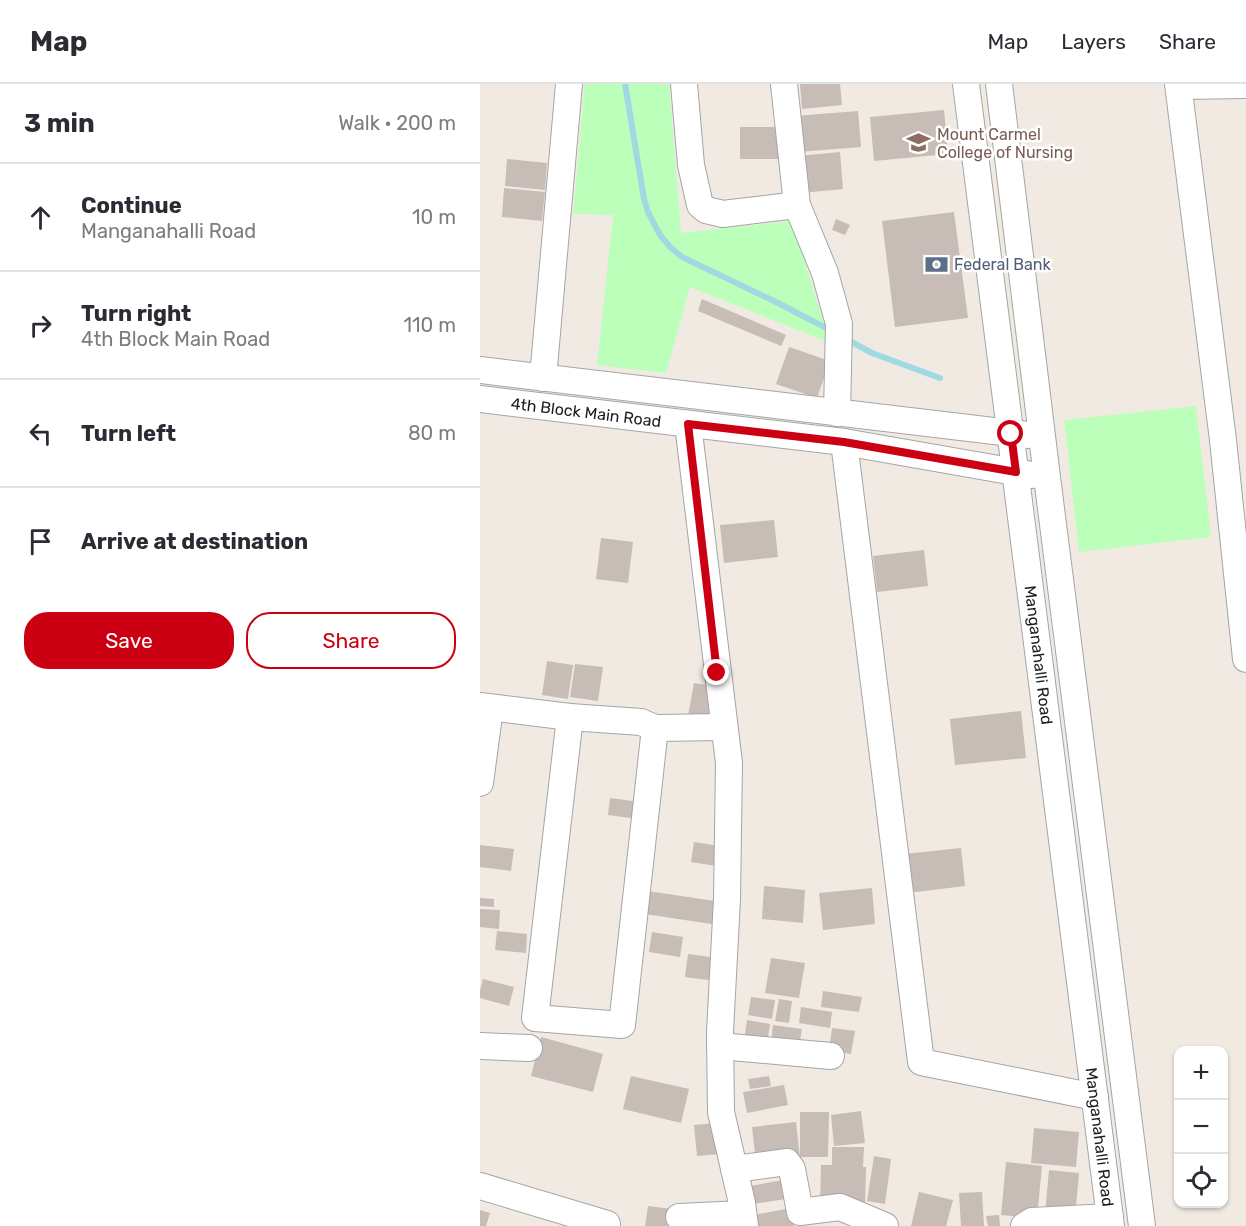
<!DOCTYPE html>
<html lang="en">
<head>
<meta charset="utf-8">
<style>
	body { margin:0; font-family:Rubik,sans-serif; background:#f2f2f3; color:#2b2b33 }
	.controls { position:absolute; right:18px; bottom:18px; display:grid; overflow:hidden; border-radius:12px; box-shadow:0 2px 4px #0004 }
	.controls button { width:54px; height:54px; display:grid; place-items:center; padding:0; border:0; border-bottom:2px solid #e1e1e2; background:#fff; color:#2b2b33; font:30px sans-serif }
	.stop { position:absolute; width:18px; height:18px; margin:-14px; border:4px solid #cc0013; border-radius:50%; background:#fff }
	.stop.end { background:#cc0013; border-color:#fff; box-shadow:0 2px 6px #0008 }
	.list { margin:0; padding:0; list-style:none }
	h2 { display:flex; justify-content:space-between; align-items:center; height:78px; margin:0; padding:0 24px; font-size:26px }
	h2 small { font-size:20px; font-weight:400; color:#7c7c81 }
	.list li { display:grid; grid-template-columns:39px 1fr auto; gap:18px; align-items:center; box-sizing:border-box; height:108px; padding:0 24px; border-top:2px solid #e1e1e2 }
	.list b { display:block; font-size:22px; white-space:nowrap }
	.list p { margin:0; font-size:20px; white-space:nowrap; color:#7c7c81 }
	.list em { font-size:20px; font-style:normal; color:#7c7c81 }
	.actions { display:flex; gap:12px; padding:18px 24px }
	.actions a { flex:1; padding:14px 0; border:2px solid #cc0013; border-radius:24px; text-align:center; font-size:21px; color:#cc0013 }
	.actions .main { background:#cc0013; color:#fff }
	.icon { flex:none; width:33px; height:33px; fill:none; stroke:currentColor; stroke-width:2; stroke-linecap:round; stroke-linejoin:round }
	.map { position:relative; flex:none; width:766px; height:1142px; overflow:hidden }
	header { display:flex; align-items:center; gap:36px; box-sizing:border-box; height:84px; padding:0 30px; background:#fff; border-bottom:2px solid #e1e1e2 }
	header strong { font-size:28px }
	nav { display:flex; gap:33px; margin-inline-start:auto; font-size:21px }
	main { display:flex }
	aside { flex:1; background:#fff }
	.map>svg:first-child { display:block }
	.park { fill:#bcffbb }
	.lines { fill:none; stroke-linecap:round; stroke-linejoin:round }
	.stream { stroke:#9fd9e2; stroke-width:6 }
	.building { fill:#c8bcb6 }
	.minor-casing { stroke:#a5a5a5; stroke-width:28 }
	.minor { stroke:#fff; stroke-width:26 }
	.route { stroke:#cc0013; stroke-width:8 }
	.labels { text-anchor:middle; stroke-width:5; stroke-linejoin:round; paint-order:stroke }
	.education-label { font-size:16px; fill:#785e54; stroke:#fff; text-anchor:start }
	.service-label { font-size:16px; fill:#4e5e75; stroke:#fff; text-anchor:start }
	.street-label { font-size:16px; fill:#1e1e1e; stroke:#fff }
</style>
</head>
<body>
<header>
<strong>Map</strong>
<nav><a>Map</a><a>Layers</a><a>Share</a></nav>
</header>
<main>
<aside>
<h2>3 min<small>Walk · 200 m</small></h2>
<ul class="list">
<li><svg class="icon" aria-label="ahead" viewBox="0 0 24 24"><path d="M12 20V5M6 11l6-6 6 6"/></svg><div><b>Continue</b><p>Manganahalli Road</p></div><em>10 m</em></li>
<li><svg class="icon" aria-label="right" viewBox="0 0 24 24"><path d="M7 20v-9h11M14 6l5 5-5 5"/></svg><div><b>Turn right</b><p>4th Block Main Road</p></div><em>110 m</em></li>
<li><svg class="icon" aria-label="left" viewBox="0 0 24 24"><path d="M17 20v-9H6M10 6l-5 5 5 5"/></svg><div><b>Turn left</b></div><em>80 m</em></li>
<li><svg class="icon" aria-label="arrive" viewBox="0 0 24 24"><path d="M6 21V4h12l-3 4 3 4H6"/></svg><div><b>Arrive at destination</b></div></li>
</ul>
<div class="actions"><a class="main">Save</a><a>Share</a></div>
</aside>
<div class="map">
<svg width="766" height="1142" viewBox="0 0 766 1142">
	<rect width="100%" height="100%" fill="#f0eae3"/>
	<g class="park">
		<path d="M105,0h84l12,149 111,-12 38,122 -140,-56 -24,86 -69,-8 16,-150 -40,-1z"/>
		<path d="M716,322l15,131 -132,15 -15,-132z"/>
	</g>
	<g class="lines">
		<g class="stream">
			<path d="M145,0l19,115 4,13 12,23 10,12 12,10 94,45 56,29"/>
			<path d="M366,255l26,14 68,25"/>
		</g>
	</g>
	<g class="building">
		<path d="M320,0h40l2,21 -40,4z"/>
		<path d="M464,26l4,44 -74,7 -4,-44z"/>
		<path d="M378,27l3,36 -63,5 -3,-36z"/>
		<rect x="260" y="43" width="46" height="32"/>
		<path d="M360,68l3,37 -42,4 -3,-37z"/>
		<path d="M27,75l40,4 -2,27 -40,-4z"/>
		<path d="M24,104l41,4 -3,29 -40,-4z"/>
		<path d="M474,128l14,106 -73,9 -13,-106z"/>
		<path d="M356,135l14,6 -5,10 -13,-5z"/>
		<path d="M222,215l84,36 -5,11 -83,-35z"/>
		<path d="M309,263l41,14 -13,37 -41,-14z"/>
		<path d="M294,436l4,37 -54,6 -4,-38z"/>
		<path d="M121,454l32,4 -5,41 -32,-4z"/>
		<path d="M444,466l4,36 -51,6 -4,-36z"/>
		<path d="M67,577l26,4 -5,34 -26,-4z"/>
		<path d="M95,580l28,3 -5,34 -28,-4z"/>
		<path d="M214,599l24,4 -7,38 -24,-4z"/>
		<path d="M541,627l5,47 -71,7 -5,-46z"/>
		<path d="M130,714l30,4 -2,17 -30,-4z"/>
		<path d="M214,758l32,5 -3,20 -32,-5z"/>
		<path d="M0,761l34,4 -3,22 -31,-4z"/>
		<path d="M481,764l4,38 -57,7 -4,-39z"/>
		<path d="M284,802l41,4 -2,33 -41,-4z"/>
		<path d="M392,804l3,36 -52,6 -4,-37z"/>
		<path d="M168,807l73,11 -3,23 -73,-11z"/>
		<path d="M0,814l14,1v8l-14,-1z"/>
		<path d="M0,825l20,1 -1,19 -19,-2z"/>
		<path d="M17,847l30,3 -1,19 -31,-3z"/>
		<path d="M172,848l31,5 -3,20 -31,-5z"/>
		<path d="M208,870l30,4 -3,23 -30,-4z"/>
		<path d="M291,874l34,5 -6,35 -34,-5z"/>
		<path d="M3,895l31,8 -5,19 -29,-8v-7z"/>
		<path d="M343,907l39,6 -3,15 -38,-5z"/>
		<path d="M271,913l24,3 -3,19 -24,-4z"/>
		<path d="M299,915l13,2 -3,22 -14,-2z"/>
		<path d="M321,923l31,5 -2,16 -31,-5z"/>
		<path d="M267,936l23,4 -3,20 -23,-3z"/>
		<path d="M293,941l29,4 -3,18 -28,-4z"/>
		<path d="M352,944l23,3 -4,23 -22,-3z"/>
		<path d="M61,953l62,17 -10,38 -62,-16z"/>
		<path d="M151,992l58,13 -8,34 -58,-14z"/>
		<path d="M289,992l2,10 -21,3 -2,-10z"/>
		<path d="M304,1001l4,20 -41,8 -4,-21z"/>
		<path d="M381,1027l4,32 -31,3 -3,-31z"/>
		<path d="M320,1028h29l-1,45h-28z"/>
		<path d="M316,1038l4,36 -44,5 -4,-36z"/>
		<path d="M236,1039l3,31 -22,2 -3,-31z"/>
		<path d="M554,1044l45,4 -3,35 -45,-4z"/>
		<path d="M352,1063h32l-1,20h3l-1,39 -45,-1 1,-40h11z"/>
		<path d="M394,1072l17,3 -6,45 -18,-3z"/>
		<path d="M526,1078l36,4 -5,52 -36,-3z"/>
		<path d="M569,1086l30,3 -4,45 -30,-4z"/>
		<path d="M303,1096l3,19 -33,5 -3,-18z"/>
		<path d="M439,1108l34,8 -7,26h-35z"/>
		<path d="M502,1108l2,34h-23l-2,-33z"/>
		<path d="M168,1122l24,3 -3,17h-24z"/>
		<path d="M311,1124l3,18h-38l-2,-11z"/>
		<path d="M0,1126l10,3 -4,13h-6z"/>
		<path d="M519,1131l1,11h-12l-2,-10z"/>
	</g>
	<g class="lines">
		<defs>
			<g id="minor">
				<path d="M204,0l7,81 9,40 6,5 17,4 74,-9"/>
				<path d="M304,0l13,121 28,68 14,51 -2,89"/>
				<path d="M486,0l145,1142"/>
				<path d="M519,0l48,393 95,749"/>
				<path d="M698,0l45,356 23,219"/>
				<path d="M699,2l67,-1"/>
				<path d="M0,286l548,65"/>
				<path d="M63,294l26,-294"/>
				<path d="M0,315l364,43 188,33"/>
				<path d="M208,340l41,339 -2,136 -7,133 1,80 21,91 3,23"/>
				<path d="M364,358l77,620 174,35"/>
				<path d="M0,622l90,11 71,5 14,6 69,-1"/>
				<path d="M90,633l-35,301 87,7 33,-297"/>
				<path d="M0,699l10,-75"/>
				<path d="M0,962l49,2"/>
				<path d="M240,962l111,10"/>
				<path d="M254,1085l53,-7 5,7 8,43 40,-5 45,19"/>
				<path d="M0,1102l127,38"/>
				<path d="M199,1133l64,-3"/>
				<path d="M544,1142l8,-5 78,-4"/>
			</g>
		</defs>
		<use href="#minor" class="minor-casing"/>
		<use href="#minor" class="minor"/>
	</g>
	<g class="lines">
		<path class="route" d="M237,589l-29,-249 156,18 172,30 -5,-38"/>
	</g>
	<defs>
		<symbol id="university-bare" viewBox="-9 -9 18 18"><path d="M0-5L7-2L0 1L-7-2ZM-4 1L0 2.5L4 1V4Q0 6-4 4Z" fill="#8d6e63" stroke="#fff" stroke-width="2.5" paint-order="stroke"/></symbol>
		<symbol id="bank-bare" viewBox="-9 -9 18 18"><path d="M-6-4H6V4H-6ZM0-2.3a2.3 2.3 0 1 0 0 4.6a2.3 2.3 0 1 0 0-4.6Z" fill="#5c6f8a" stroke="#fff" stroke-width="2.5" paint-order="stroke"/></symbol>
	</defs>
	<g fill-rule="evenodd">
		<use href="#university-bare" x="422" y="42" width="33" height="33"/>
		<use href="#bank-bare" x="440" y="164" width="33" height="33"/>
	</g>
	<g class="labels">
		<g class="education-label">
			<text x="457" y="56">Mount Carmel<tspan x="457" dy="18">College of Nursing</tspan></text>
		</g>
		<g class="service-label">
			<text x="474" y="186">Federal Bank</text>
		</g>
		<g class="street-label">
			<text transform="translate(106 328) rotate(7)" y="6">4th Block Main Road</text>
			<text transform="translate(559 571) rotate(83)" y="6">Manganahalli Road</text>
			<text transform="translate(620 1053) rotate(83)" y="6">Manganahalli Road</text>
		</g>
	</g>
</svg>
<div class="controls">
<button>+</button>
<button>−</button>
<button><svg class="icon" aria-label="locate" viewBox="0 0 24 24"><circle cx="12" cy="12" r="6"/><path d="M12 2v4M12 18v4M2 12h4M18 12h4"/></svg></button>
</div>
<div class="stop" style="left:531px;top:350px"></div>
<div class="stop end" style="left:237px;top:589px"></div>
</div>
</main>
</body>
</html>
